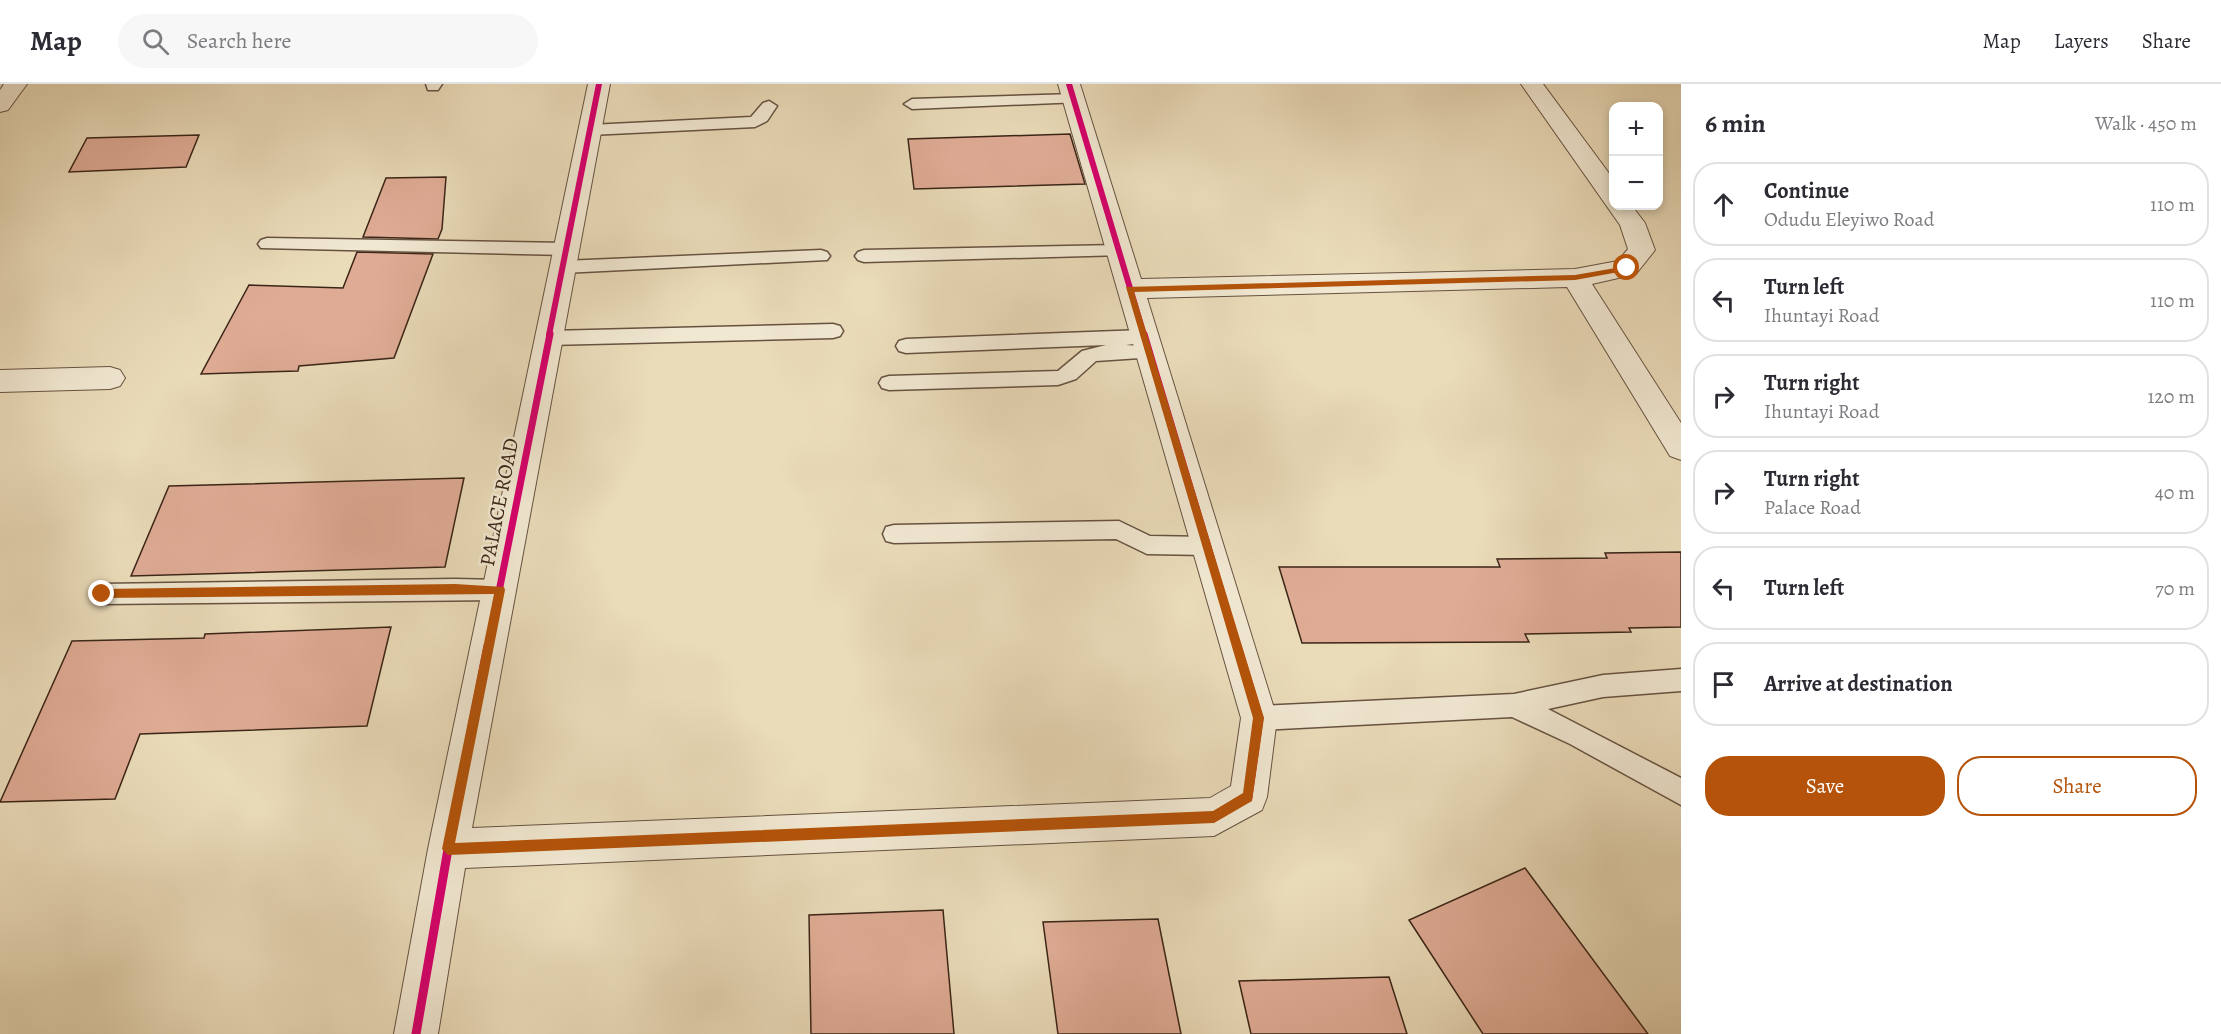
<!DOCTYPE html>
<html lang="en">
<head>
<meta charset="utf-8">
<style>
	body { margin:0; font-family:Alegreya,serif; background:#f7f7f7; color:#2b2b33 }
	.controls { position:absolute; right:18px; top:18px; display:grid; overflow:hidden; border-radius:12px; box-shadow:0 3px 9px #0003 }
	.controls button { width:54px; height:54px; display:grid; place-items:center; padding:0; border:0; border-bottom:2px solid #e1e1e2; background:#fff; color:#2b2b33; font:30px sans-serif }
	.stop { position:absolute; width:18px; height:18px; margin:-14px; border:4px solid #b45309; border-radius:50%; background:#fff }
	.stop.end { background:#b45309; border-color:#fff; box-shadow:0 2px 6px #0008 }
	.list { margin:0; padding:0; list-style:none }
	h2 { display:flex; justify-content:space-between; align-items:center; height:78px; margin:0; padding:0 24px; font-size:26px }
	h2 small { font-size:20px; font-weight:400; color:#7c7c81 }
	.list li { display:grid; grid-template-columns:39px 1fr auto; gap:18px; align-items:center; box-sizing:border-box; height:84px; margin:0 12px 12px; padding:0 12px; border:2px solid #e1e1e2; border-radius:24px }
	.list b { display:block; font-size:22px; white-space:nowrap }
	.list p { margin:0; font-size:20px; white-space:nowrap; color:#7c7c81 }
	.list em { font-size:20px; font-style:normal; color:#7c7c81 }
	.actions { display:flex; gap:12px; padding:18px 24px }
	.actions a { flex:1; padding:14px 0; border:2px solid #b45309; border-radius:24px; text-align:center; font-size:21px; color:#b45309 }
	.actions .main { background:#b45309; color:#fff }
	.icon { flex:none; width:33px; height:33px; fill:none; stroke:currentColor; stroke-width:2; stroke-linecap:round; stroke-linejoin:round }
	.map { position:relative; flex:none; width:1681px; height:950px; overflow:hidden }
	header { display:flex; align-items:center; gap:36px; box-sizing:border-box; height:84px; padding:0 30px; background:#fff; border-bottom:2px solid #e1e1e2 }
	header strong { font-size:28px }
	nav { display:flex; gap:33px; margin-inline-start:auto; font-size:21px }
	.search { width:420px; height:54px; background:#f7f7f7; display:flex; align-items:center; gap:15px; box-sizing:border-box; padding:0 21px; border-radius:33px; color:#7c7c81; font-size:22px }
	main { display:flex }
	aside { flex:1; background:#fff }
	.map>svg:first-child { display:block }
	.building { fill:#dfab95; stroke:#3b2517; stroke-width:1.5 }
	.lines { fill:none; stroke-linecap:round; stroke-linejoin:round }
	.lane-casing { stroke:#675240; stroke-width:3 }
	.street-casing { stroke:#675240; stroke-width:2 }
	.lane { fill:#f1e8d2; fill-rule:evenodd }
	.street { fill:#f1e8d2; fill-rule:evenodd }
	.cycleway-far2-casing { stroke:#f1e8d2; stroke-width:9 }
	.cycleway-far1-casing { stroke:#f1e8d2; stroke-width:10 }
	.cycleway-casing { stroke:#f1e8d2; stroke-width:13 }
	.cycleway-far2 { stroke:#d6006c; stroke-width:6 }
	.cycleway-far1 { stroke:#d6006c; stroke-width:7 }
	.cycleway { stroke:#d6006c; stroke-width:9 }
	.route { fill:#b45309 }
	.labels { text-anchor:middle; stroke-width:5; stroke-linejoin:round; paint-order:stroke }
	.street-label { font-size:21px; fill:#3b2517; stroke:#f1e8d2 }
</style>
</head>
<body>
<header>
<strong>Map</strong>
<div class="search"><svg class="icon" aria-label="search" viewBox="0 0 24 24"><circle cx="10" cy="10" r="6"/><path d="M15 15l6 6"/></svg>Search here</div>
<nav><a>Map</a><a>Layers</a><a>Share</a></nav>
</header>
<main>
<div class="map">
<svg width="1681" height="950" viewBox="0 0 1681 950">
	<rect width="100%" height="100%" fill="#eadbb9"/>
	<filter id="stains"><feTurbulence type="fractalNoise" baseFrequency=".00333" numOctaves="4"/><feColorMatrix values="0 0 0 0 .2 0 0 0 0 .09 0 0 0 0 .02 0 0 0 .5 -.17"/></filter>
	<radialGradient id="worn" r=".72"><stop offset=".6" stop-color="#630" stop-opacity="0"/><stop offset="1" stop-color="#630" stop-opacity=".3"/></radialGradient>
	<g class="building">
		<path d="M1070,50l15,50 -171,5 -6,-50z"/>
		<path d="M199,51l-13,32 -117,5 18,-34z"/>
		<path d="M446,93l-4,52 -4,10 -75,-2 23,-59z"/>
		<path d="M357,168l76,2 -39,104 -95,8 -1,5 -97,3 48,-89 94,3z"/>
		<path d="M464,394l-19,89 -314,9 38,-90z"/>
		<path d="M1681,468v75l-52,1 2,4 -106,2 4,8 -227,1 -23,-76h221l-3,-8 110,-1 -2,-5z"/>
		<path d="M391,543l-24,99 -227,8 -25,65 -115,3 72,-161 132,-3 1,-4z"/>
		<path d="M1525,784l123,166h-165l-74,-114z"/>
		<path d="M943,826l11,124h-143l-2,-119z"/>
		<path d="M1158,835l23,115h-123l-15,-112z"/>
		<path d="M1389,893l18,57h-156l-12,-53z"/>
	</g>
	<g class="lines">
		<defs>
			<g id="lane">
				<path d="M426,0h16l-4,6h-10z"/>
				<path d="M1074,10l8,5 -2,3 -168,7 -8,-5 8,-5z"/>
				<path d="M769,17l8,5 -10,15 -12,6 -165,8 -8,-5 8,-5 161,-8 12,-14z"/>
				<path d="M267,154l300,5 6,2 3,4 -3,4 -6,2 -306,-7 -3,-4 3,-4z"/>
				<path d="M1118,161l6,2 3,4 -3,4 -260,7 -6,-2 -3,-4 3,-4 6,-2z"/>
				<path d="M821,166l6,2 3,4 -3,4 -264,13 -6,-2 -3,-4 3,-4 6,-2z"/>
				<path d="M833,240l7,2 3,5 -3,5 -7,2 -284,7 -7,-2 -3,-5 3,-5 7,-2z"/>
				<path d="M1143,246l7,2 3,5 -3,5 -24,3 29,2 3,5 -3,5 -59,4 -20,18 -18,6 -169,5 -7,-2 -3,-5 3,-5 7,-2 169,-5 24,-20 24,-6 -200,8 -7,-2 -3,-5 3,-5 7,-2z"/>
				<path d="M1119,437l31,15 57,1 8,2 3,7 -3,7 -8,2 -60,-1 -31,-15 -222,4 -8,-2 -3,-7 3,-7 8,-2z"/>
				<path d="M455,495l45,1 8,3 3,7 -3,7 -8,3 -398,4 -8,-3 -4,-7 4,-7 8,-3z"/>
				<path d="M1681,585v22l-78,6 -55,12 133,69v27l-111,-61 -58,-27 -253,13 -9,-4 -3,-8 3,-8 9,-4 255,-12 89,-19z"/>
			</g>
			<g id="street">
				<path d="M4,0h23l-19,26 -8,2v-22z"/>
				<path d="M588,0h22l-138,744 738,-30 21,-12 10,-68 -183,-634h22l61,195 434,-10 43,-8 10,-12 -8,-24 -99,-141h22l71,96v26h18l13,17 10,27 -19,24 -44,10 89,139v37l-11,-4 -103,-169 -420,11 130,420 -10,79 -5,13 -48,26 -749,32 -27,166h-44l34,-185z"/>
				<path d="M110,283l10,3 5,8 -5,8 -10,3 -110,3v-22z"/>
			</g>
		</defs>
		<use href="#lane" class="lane-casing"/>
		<use href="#street" class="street-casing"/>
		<use href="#lane" class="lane"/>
		<use href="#street" class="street"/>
		<defs>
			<g id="cycleway-far2">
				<path d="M1069,0l75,251"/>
				<path d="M549,251l50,-251"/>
			</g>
			<g id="cycleway-far1">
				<path d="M1144,250l94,313"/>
				<path d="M488,563l62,-313"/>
			</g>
			<g id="cycleway">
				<path d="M448,765l766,-32 34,-20 11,-79 -22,-72"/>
				<path d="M416,950l32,-185 40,-203"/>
			</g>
		</defs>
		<use href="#cycleway-far2" class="cycleway-far2-casing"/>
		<use href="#cycleway-far1" class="cycleway-far1-casing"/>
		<use href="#cycleway" class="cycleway-casing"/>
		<use href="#cycleway-far2" class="cycleway-far2"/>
		<use href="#cycleway-far1" class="cycleway-far1"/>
		<use href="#cycleway" class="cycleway"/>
	</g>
	<path class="route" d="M1627,182h3v4l-55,10 -441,12 130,426 -12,83 -38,22 -766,32 -6,-6 52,-255 -392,4 -5,-4 5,-5 353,-5 49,3 1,3 -50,253 758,-32 30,-18 10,-75 -127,-431 449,-12z"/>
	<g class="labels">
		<g class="street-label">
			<text transform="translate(499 418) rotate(-79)" y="7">PALACE ROAD</text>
		</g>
	</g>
	<rect width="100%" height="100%" filter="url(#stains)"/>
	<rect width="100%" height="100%" fill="url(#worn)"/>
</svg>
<div class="controls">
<button>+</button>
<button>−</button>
</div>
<div class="stop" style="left:1627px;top:184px"></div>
<div class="stop end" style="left:102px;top:510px"></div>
</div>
<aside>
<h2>6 min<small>Walk · 450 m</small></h2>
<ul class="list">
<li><svg class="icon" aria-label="ahead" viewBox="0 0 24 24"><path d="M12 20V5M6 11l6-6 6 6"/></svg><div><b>Continue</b><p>Odudu Eleyiwo Road</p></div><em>110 m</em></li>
<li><svg class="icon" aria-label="left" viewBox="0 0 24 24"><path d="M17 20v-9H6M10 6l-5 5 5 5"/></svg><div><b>Turn left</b><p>Ihuntayi Road</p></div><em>110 m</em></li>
<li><svg class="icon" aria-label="right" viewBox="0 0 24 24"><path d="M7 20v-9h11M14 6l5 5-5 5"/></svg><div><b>Turn right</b><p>Ihuntayi Road</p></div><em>120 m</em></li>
<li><svg class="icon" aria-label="right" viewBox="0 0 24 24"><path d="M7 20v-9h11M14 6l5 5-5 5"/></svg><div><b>Turn right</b><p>Palace Road</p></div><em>40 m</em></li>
<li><svg class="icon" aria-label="left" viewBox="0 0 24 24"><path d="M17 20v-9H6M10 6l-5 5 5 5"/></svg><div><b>Turn left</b></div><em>70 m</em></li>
<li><svg class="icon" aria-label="arrive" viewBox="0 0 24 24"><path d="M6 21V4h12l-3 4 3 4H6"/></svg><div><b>Arrive at destination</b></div></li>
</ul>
<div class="actions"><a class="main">Save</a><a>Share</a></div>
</aside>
</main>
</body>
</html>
